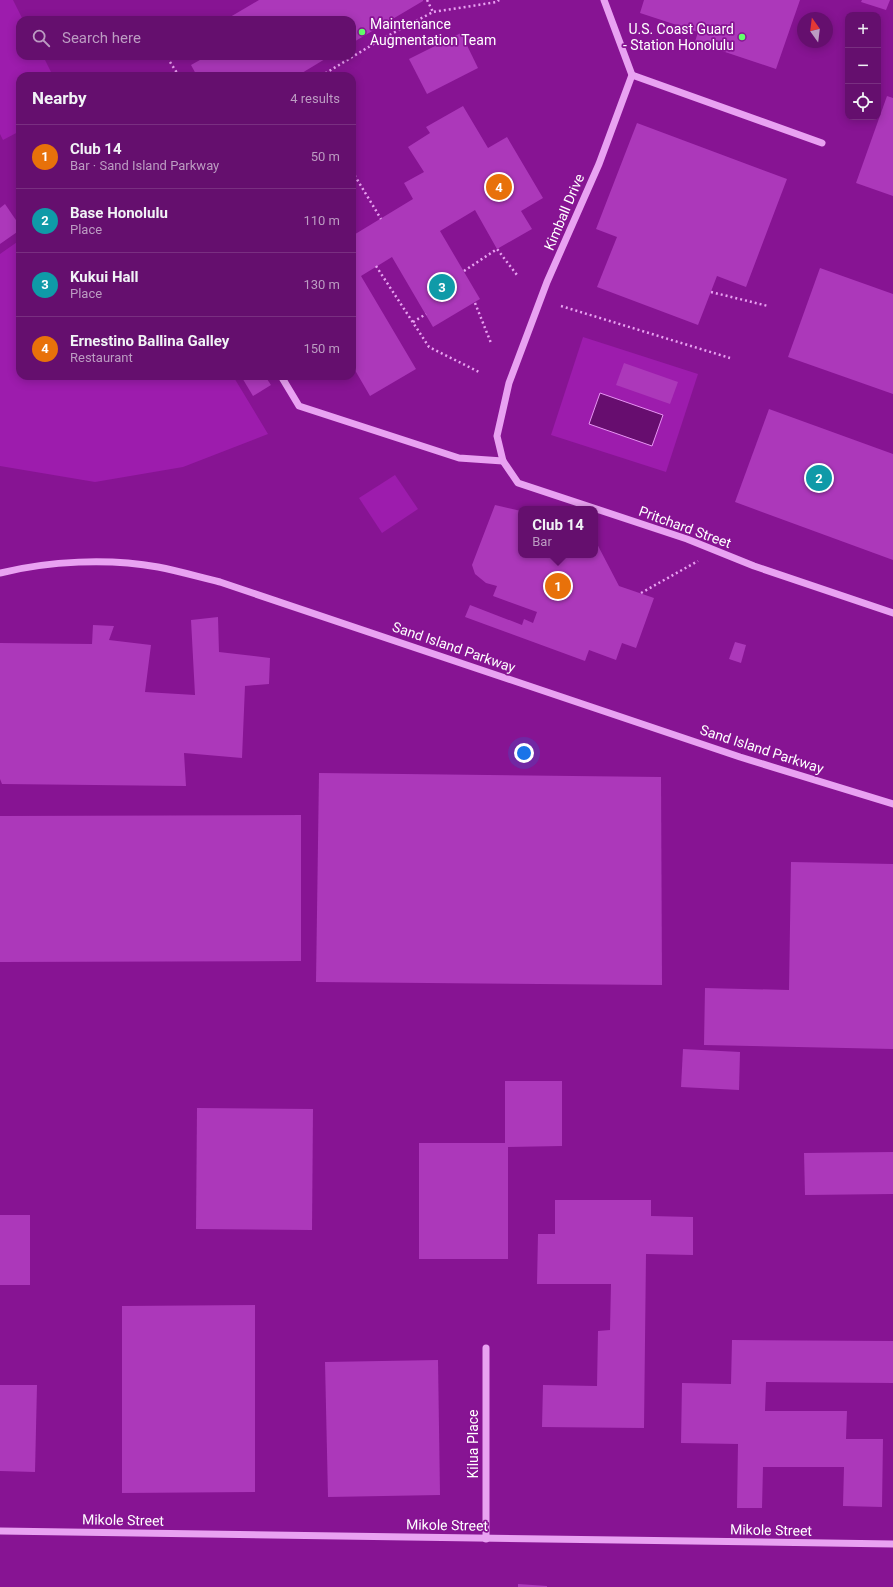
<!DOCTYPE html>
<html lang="en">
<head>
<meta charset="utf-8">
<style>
	body { margin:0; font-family:Roboto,sans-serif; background:#6d1d76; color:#f1f3f6 }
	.controls { position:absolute; right:12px; top:12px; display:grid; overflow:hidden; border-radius:8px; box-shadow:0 2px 10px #0003 }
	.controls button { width:36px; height:36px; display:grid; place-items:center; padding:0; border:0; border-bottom:1px solid #792f81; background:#650f6e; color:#f1f3f6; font:20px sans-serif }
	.compass { position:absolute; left:797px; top:12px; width:36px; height:36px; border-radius:50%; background:#650f6e; box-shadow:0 2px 10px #0003; rotate:346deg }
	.you { position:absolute; left:524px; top:753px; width:14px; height:14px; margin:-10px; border:3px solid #fff; border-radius:50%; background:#1a73e8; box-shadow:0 0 0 6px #1a73e833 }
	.badge { display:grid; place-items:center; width:26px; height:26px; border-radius:50%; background:#95b2f1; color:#fff; font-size:13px; font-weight:700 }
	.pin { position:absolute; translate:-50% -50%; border:2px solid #fff; box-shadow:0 1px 4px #0006 }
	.popup { position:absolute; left:518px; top:506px; width:80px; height:52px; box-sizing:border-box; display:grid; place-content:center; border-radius:8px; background:#650f6e; filter:drop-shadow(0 1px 3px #0005); font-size:13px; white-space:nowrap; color:#bc9cc2 }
	.popup b { font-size:15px; color:#f1f3f6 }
	.popup::after { content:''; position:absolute; left:50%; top:100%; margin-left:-8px; border:8px solid transparent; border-top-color:#650f6e }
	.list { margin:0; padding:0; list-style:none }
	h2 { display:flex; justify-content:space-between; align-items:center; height:52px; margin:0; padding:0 16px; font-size:17px }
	h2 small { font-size:13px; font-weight:400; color:#bc9cc2 }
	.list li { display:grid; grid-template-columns:26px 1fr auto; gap:12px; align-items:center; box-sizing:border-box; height:64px; padding:0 16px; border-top:1px solid #792f81 }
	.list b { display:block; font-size:15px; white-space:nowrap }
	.list p { margin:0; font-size:13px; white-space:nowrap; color:#bc9cc2 }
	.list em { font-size:13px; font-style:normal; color:#bc9cc2 }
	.icon { flex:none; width:22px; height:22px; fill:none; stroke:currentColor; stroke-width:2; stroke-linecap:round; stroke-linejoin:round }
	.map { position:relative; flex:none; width:893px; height:1587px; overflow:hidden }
	.search { position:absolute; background:#650f6e; box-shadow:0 2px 10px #0003; left:16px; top:16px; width:340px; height:44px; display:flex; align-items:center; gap:10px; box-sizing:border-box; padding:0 14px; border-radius:12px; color:#bc9cc2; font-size:15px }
	.panel { position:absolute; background:#650f6e; box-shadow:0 2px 10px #0003; left:16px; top:72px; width:340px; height:308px; border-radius:12px }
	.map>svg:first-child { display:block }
	.green { fill:#9d1cad }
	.water { fill:#670d6f; stroke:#e994f4 }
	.building { fill:#ac38ba }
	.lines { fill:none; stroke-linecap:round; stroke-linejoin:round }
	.path { stroke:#e9a2f2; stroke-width:2.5; stroke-dasharray:2 3; stroke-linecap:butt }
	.minor { stroke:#e9a2f2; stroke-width:7 }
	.poi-dot { fill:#63ff6c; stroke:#871493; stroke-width:1.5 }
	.labels { text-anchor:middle; stroke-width:3.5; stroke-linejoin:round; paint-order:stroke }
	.poi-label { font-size:14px; fill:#fff; stroke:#871493; text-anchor:start }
	.street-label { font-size:14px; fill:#fff; stroke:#871493 }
</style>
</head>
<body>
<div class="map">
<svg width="893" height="1587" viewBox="0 0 893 1587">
	<rect width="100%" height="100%" fill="#871493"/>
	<g class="green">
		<path d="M0,0h13l10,20h-3v36h23l10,20h-33v55l-17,9 -3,-6z"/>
		<path d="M20,240v136h213l35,58 -85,33 -88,15 -95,-16v-212z"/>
		<path d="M583,337l115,37 -32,98 -115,-37z"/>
		<path d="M395,475l23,34 -36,24 -23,-35z"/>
	</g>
	<path class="water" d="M600,393l63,22 -11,31 -63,-22z"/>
	<g class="building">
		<path d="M259,0h164v1l-71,42v-23h-127z"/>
		<path d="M644,0h156l-24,69 -81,-27 3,-10 -58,-19z"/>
		<path d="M862,0h28l-4,10 -25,-8z"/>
		<path d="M461,33l17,35 -51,26 -18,-35z"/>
		<path d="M207,56h123l-33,20h-100l-6,-11z"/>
		<path d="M887,96l6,2v98l-37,-13z"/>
		<path d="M463,106l25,42 19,-11 36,61 -22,13 11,18 -35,20 -22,-39 -35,21 40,68 -47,28 -41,-70 -31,19 55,93 -46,27 -18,-31v-129l61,-37 -9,-16 20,-11 -16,-25 22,-14 -4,-6z"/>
		<path d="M637,123l150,56 -41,108 -29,-11 -19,49 -101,-38 20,-50 -21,-8z"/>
		<path d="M5,204l15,22v4l-20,14v-36z"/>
		<path d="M820,268l73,26v100l-105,-37z"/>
		<path d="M624,363l54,19 -8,22 -54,-19z"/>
		<path d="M241,376h24l6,9 -18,11z"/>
		<path d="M769,409l124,45v106l-158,-58z"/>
		<path d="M495,505l26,6v44h74v-15l24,46 35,12 -18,50 -14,-5 -6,17 -27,-10 -4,11 -120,-44 5,-12 52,20 2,-6 9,4 4,-11 -44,-16 4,-10 -11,-3 -11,-9 -3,-9z"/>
		<path d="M218,617l1,35 51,6 -1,26 -24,2 -3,72 -58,-5 2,33 -184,-2 -2,-5v-136l92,1 1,-19 21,1 -5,14 42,5 -6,47 50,3 -4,-75z"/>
		<path d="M735,642l11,3 -5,18 -12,-4z"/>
		<path d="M319,773l342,4 1,208 -346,-3z"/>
		<path d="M301,815v146l-301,1v-146z"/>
		<path d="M791,862l102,2v185l-189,-4 1,-57 84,2z"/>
		<path d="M683,1049l57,3 -1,38 -58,-3z"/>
		<path d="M505,1081h57v65l-54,1v112h-89v-116h86z"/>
		<path d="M197,1108l116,1 -1,121 -116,-1z"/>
		<path d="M893,1152v42l-88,1 -1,-42z"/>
		<path d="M555,1200h96v16l42,1v38l-47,-1 -2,174 -102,-1 1,-42 54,1 1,-55 12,-1 1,-46h-74l1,-50h17z"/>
		<rect x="0" y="1215" width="30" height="70"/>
		<path d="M255,1305v187l-133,1v-187z"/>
		<path d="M732,1340l161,1v42l-127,-1 -1,29h82l-1,28h37l-1,68 -39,-1 1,-39h-81l-1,41h-25l1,-64 -57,-1 1,-60 49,1z"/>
		<path d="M438,1360l2,135 -112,2 -3,-135z"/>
		<path d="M0,1385h37l-2,87 -35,-1z"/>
		<path d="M518,1584l29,2v1h-29z"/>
	</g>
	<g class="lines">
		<g class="path">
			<path d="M427,0l6,12"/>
			<path d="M170,62l9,14"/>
			<path d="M321,76l59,-36 53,-28 64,-10 2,-2"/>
			<path d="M352,171l29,48"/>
			<path d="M376,266l53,81 50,25"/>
			<path d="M464,271l33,-22 20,26"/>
			<path d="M711,292l57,14"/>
			<path d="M475,303l16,40"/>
			<path d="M561,306l169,52"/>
			<path d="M413,322l13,-8"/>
			<path d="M641,593l57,-32"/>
		</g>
		<g class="minor">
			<path d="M604,0l28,75 -33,89 -52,118 -38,101 -12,53 6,25 15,22 169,56 67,27 139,47"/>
			<path d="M632,75l190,68"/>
			<path d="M281,376l18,30 160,52 44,3"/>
			<path d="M0,573c49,-12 108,-15 158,-6 21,4 41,10 62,15l520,175 153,47"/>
			<path d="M0,1531l893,13"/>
			<path d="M486,1539v-191"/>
		</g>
	</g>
	<g class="poi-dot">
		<circle cx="362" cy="32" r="4"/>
		<circle cx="742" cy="37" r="4"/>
	</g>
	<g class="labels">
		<g class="poi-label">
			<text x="370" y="29">Maintenance<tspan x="370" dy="16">Augmentation Team</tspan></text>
			<text x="734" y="34" text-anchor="end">U.S. Coast Guard<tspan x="734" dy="16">- Station Honolulu</tspan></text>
		</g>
		<g class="street-label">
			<text transform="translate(564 212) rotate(-67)" y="5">Kimball Drive</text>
			<text transform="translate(685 527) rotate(20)" y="5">Pritchard Street</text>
			<text transform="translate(454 647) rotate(19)" y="5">Sand Island Parkway</text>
			<text transform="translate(762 749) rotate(18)" y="5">Sand Island Parkway</text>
			<text transform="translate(473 1444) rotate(-90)" y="5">Kilua Place</text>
			<text transform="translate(123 1520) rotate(1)" y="5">Mikole Street</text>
			<text transform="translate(447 1525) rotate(1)" y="5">Mikole Street</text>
			<text transform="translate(771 1530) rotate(1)" y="5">Mikole Street</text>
		</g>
	</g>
</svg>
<div class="controls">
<button>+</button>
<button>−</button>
<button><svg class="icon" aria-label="locate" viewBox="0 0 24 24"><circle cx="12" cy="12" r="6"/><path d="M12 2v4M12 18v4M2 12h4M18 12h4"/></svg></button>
</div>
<svg class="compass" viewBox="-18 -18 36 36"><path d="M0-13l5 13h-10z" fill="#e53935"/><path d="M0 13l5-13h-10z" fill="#bc9cc2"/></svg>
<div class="you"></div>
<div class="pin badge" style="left:558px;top:586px;background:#e8710a">1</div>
<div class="popup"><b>Club 14</b>Bar</div>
<div class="pin badge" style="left:819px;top:478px;background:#0f9aa8">2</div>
<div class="pin badge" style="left:442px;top:287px;background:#0f9aa8">3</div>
<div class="pin badge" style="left:499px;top:187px;background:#e8710a">4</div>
<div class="search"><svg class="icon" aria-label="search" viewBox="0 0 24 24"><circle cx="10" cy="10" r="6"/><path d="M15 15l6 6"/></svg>Search here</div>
<section class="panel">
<h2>Nearby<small>4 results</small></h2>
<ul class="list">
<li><span class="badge" style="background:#e8710a">1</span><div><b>Club 14</b><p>Bar · Sand Island Parkway</p></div><em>50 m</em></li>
<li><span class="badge" style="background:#0f9aa8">2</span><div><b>Base Honolulu</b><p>Place</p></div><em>110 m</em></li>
<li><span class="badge" style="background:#0f9aa8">3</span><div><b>Kukui Hall</b><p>Place</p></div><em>130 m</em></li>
<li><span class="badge" style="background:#e8710a">4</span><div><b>Ernestino Ballina Galley</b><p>Restaurant</p></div><em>150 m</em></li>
</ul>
</section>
</div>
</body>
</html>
